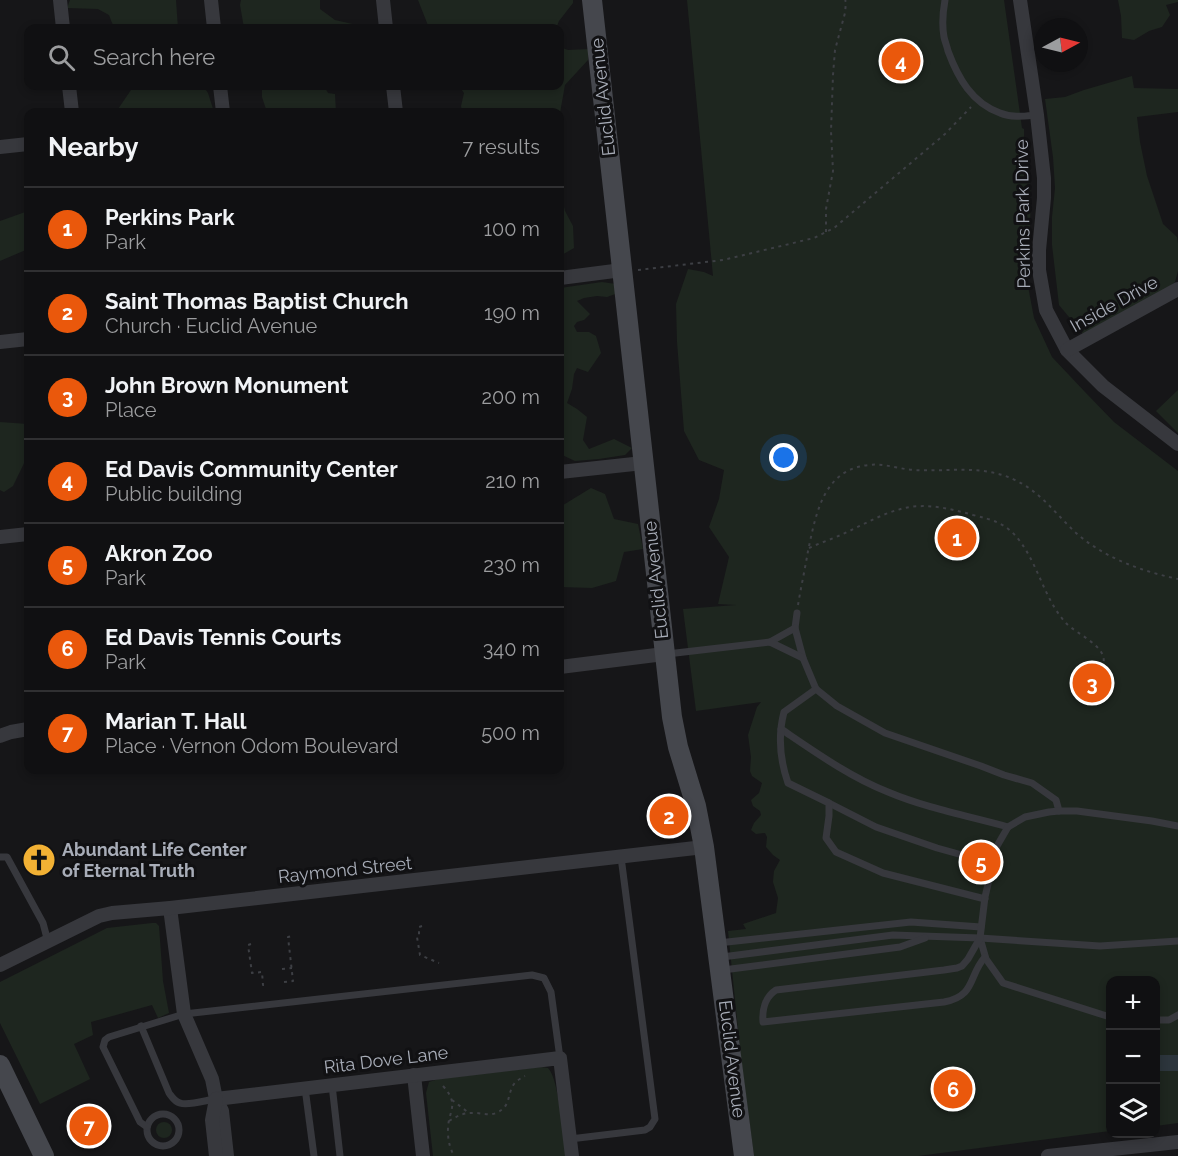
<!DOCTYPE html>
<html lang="en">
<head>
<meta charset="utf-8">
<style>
	body { margin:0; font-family:Raleway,sans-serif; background:#19191b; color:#f1f3f6 }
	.controls { position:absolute; right:18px; bottom:18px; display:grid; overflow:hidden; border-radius:12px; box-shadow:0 3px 9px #0003 }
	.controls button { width:54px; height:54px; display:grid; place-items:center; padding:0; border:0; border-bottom:2px solid #303032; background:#101012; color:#f1f3f6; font:30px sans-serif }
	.compass { position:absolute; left:1034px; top:18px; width:54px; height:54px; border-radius:50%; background:#101012; box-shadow:0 3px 9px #0003; rotate:83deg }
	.you { position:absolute; left:784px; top:458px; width:21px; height:21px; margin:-15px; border:4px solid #fff; border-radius:50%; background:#1a73e8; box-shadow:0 0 0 9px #1a73e833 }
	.badge { display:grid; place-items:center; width:39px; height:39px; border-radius:50%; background:#ea580c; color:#fff; font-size:20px; font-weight:700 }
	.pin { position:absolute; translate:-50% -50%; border:3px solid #fff; box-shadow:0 2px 6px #0006 }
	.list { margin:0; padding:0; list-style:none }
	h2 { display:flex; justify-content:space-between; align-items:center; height:78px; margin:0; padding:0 24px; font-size:26px }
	h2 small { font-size:20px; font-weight:400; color:#9c9d9f }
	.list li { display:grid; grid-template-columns:39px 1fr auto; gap:18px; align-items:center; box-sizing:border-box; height:84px; padding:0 24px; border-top:2px solid #303032 }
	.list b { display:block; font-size:22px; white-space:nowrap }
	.list p { margin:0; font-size:20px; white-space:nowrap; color:#9c9d9f }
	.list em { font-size:20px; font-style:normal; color:#9c9d9f }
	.icon { flex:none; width:33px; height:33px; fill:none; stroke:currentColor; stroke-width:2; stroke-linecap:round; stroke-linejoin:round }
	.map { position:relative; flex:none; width:1178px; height:1156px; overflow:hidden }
	.search { position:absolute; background:#101012; box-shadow:0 3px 9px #0003; left:24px; top:24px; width:540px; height:66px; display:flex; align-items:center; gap:15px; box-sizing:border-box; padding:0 21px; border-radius:12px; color:#9c9d9f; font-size:22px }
	.panel { position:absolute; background:#101012; box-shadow:0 3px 9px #0003; left:24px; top:108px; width:540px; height:666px; border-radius:12px }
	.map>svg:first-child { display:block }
	.green { fill:#1e261f }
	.water { fill:#2c353c }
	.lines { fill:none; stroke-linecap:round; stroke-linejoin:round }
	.path { stroke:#3d3f44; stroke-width:2; stroke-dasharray:3 4.5; stroke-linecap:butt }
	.lane { stroke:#37383d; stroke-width:7 }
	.street { stroke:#37383d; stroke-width:14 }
	.secondary { stroke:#45474d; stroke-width:20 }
	.labels { text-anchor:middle; stroke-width:6; stroke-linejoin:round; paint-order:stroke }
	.street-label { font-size:18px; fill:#a8adb8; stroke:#111113 }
	.poi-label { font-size:18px; font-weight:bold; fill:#a8adb8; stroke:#111113; text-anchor:start }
</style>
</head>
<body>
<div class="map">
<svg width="1178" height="1156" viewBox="0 0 1178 1156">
	<rect width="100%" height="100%" fill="#161618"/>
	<g class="green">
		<path d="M70,0h106l2,28h-64l-5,-13 -11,-6 -31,-1z"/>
		<path d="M241,0h79v9l15,11 22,5 4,3h-117l-4,-23z"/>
		<path d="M418,0h155v3l-14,18 -3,7h-127z"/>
		<path d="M687,0h317l18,128 2,1v16l7,48 -3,93 6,32 18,39 33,35 29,30 64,49v652l-22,3v-146h-46v151l-192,25h-164l-13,-98 -13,-127 18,-2 -3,-5 33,-11 2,-15 -5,-16 1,-11 6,-11 -7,-5 -7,-8 1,-10 -2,-4 -9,1 -5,-4 3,-7 7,-8 -1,-4 -7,-5 -2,-6 8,-7 3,-10 -10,-7 -2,-5 1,-14 -3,-22 9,-28 4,-5 -65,9 -13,-102 53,-4 -18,-1 11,-47 -20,-30 10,-28 5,-29 -25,-10 -15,-29 -7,-89 -1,-38 12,-35 16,3 9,4z"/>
		<path d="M1118,0h60v2l-12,3 4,10 -8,12 -13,4 -15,9 -12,-2 -1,-22z"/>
		<path d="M560,47l8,3 21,-1 -1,11 -23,25 -5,28 -98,-1 -1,-6 3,-13 -5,-7h101z"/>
		<path d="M1132,76l2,12 44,1v23l-41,5 3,25 7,34 16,48 14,13 1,6v28l-3,11 -19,16 -72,37 -25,-30 -7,-60v-28l3,-29 -2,-31 -8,-58 20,-2 19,-7z"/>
		<path d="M132,86h71l5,7 6,19h-98l15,-22z"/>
		<path d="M262,86h62l4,7 7,1 1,18h-69l-5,-15z"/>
		<path d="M560,134v54l5,23 8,15 1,22 -14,8z"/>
		<path d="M28,211v38l-28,12v-40z"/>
		<path d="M602,282l14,2 2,9 -11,4 -10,-1 -13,2 -7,3 13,13 -6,6 -7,2 -3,4 3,6h12l7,4 5,17 -13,19 -11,-4 -3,6 -2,15 -5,14 10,6 10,8 -4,23 6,9 25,-10 18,9 -7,7 -26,4 -24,2 -15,-7v-166z"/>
		<path d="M1178,390v43l-22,-22z"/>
		<path d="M0,422l28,2v31l-15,31 -9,6 -4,-2z"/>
		<path d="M591,488l14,6 9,25 24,5 5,25 -19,3 -8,29 -24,7 -32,-1v-80z"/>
		<path d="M152,923h4l3,3 4,55 6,32 -11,5 -6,-13 -61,17 2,13 -19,9 16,35 -50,25 -40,-81v-41l107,-54z"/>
		<path d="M541,1067l7,1c11,10 15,70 18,88h-133l-7,-63 3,-11 9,-3z"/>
		<circle cx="164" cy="1130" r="8"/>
	</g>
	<path class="water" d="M1156,1055h22v16h-18l-4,13z"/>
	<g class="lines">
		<g class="path">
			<path d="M826,232v-23l7,-38 -2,-40 2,-56 2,-25 10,-37 1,-11 -1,-2"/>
			<path d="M638,270l85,-10 91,-22 20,-10 111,-94 26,-27"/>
			<path d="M809,548c11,-5 23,-9 34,-14 22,-10 43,-23 67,-27 21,-3 42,2 63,8 20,5 33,8 46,25 20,26 25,59 47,83 10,11 43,24 37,41 -1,4 -4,8 -6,12"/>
			<path d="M798,605c3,-18 7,-36 10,-54 8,-37 15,-82 61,-86 15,-2 29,4 45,5 35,2 70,-6 103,11 23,11 40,34 58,51 29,26 66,39 103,47"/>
			<path d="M422,926l-3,1v9l-2,1 3,18 19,8"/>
			<path d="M251,944l-3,1 4,28 10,-1 1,13h2"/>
			<path d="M282,969l10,-1"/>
			<path d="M284,982l9,-1 -5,-44 4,-1"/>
			<path d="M443,1086c18,20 4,25 5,46 0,9 2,16 6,24"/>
			<path d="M452,1100l17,13"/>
			<path d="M449,1121c7,-4 13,-8 22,-8 9,-1 19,4 27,-1 13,-6 9,-18 16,-28 2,-3 7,-6 11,-8"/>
		</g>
		<g class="lane">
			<path d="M945,0c-2,11 -3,26 -1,37 1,5 3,9 4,14 10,27 24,52 52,62 12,5 25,3 37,2"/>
			<path d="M795,628l2,-15"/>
			<path d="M770,642l25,-14 8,30"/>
			<path d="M667,654l103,-12 33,16 13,31"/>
			<path d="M781,729c34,23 69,48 107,63 38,16 80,24 120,35"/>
			<path d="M829,803l47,24 61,21 36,10 20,3"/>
			<path d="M0,857h7l36,66 5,19"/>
			<path d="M985,899l-102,-26 -47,-21 -10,-14 3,-22v-13l-41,-20c-8,-23 -10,-48 -4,-71l32,-23 21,17 48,27 96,33 23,9 28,8 24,17 3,11"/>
			<path d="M980,938l6,21 17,24 107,34"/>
			<path d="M718,943l193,-21 70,5"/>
			<path d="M722,957l171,-22 87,3 120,8 78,-5"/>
			<path d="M985,957c-17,19 -9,39 -41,45l-181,20c-1,-12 2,-25 13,-32l168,-20 13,-2 5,-2 6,-7 12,-21 5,-41 12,-51 11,-19 17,-10 24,-5 10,-1h18l75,10 26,5"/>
			<path d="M723,970l177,-23 25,-9"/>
			<path d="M1156,1020h13l9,-5"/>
			<path d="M141,1026l28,67c3,4 6,9 11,10 8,3 27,-3 35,-4"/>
			<path d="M332,1085l8,71"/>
			<path d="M305,1088l9,68"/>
			<circle cx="163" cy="1130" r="16"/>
			<path d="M147,1127l-7,-5 -37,-75 2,-7 4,-3 75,-23 348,-39 12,3 7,14 9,66"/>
			<path d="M570,1139l75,-9 5,-3 5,-8 -34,-262"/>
		</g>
		<g class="street">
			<path d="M60,0l3,28"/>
			<path d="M211,0l3,28"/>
			<path d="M383,0l3,28"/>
			<path d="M1020,0l17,115 7,63v20l-5,52v20l7,40 21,40 36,36 75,58"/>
			<path d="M69,86l3,26"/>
			<path d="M220,86l3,26"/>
			<path d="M393,86l3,26"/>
			<path d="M0,147l28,-3"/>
			<path d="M560,278l62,-8"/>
			<path d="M0,342l28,-3"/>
			<path d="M1067,350l111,-61"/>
			<path d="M560,472l83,-9"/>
			<path d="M0,537l28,-3"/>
			<path d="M560,667l104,-13"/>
			<path d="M0,736l11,-4 17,-3"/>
			<path d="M170,908l14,106 28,65 4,20 6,12 5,45"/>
			<path d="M0,965l99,-49 13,-3 58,-5 534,-61"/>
			<path d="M414,1075l9,81"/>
			<path d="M216,1099l344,-41 12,98"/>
			<path d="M216,1156l-4,-36 4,-21"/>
			<path d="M1048,1156l130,-14"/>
		</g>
		<g class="secondary">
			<path d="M592,0l80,717 6,30 18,59 8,41 40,309"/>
			<path d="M0,1065l44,91"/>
		</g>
	</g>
	<defs>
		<symbol id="church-disc" viewBox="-11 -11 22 22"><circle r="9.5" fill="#f2b134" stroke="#111113"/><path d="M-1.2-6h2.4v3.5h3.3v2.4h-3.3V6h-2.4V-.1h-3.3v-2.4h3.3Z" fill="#111"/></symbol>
	</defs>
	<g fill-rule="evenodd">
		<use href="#church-disc" x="20" y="841" width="38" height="38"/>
	</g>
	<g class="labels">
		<g class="street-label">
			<text transform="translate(603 97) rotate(-96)" y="6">Euclid Avenue</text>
			<text transform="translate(1023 214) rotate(-91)" y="6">Perkins Park Drive</text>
			<text transform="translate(1114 304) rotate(-29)" y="6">Inside Drive</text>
			<text transform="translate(656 580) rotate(-96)" y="6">Euclid Avenue</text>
			<text transform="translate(345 870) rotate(-6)" y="6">Raymond Street</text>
			<text transform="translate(732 1059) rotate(83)" y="6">Euclid Avenue</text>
			<text transform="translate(386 1060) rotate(-7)" y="6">Rita Dove Lane</text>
		</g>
		<g class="poi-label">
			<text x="62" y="856">Abundant Life Center<tspan x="62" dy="21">of Eternal Truth</tspan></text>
		</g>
	</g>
</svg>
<div class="controls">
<button>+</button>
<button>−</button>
<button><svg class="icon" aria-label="layers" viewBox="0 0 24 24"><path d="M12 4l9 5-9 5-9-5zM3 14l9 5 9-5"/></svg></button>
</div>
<svg class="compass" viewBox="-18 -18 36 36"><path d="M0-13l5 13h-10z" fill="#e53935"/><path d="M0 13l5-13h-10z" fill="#9c9d9f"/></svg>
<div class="you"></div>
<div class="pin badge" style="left:957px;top:538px">1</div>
<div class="pin badge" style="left:669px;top:816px">2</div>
<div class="pin badge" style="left:1092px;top:683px">3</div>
<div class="pin badge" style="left:901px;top:61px">4</div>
<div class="pin badge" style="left:981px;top:862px">5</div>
<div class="pin badge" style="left:953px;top:1089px">6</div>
<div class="pin badge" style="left:89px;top:1126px">7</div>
<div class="search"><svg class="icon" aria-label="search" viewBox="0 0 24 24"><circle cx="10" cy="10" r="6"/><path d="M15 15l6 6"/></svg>Search here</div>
<section class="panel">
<h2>Nearby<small>7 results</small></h2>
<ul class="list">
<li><span class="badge">1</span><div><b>Perkins Park</b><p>Park</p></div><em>100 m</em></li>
<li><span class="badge">2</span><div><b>Saint Thomas Baptist Church</b><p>Church · Euclid Avenue</p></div><em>190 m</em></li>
<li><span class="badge">3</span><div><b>John Brown Monument</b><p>Place</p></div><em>200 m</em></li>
<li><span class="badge">4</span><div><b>Ed Davis Community Center</b><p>Public building</p></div><em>210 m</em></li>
<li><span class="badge">5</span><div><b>Akron Zoo</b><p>Park</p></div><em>230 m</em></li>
<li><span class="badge">6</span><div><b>Ed Davis Tennis Courts</b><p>Park</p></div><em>340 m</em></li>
<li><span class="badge">7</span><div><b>Marian T. Hall</b><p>Place · Vernon Odom Boulevard</p></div><em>500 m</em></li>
</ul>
</section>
</div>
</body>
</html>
